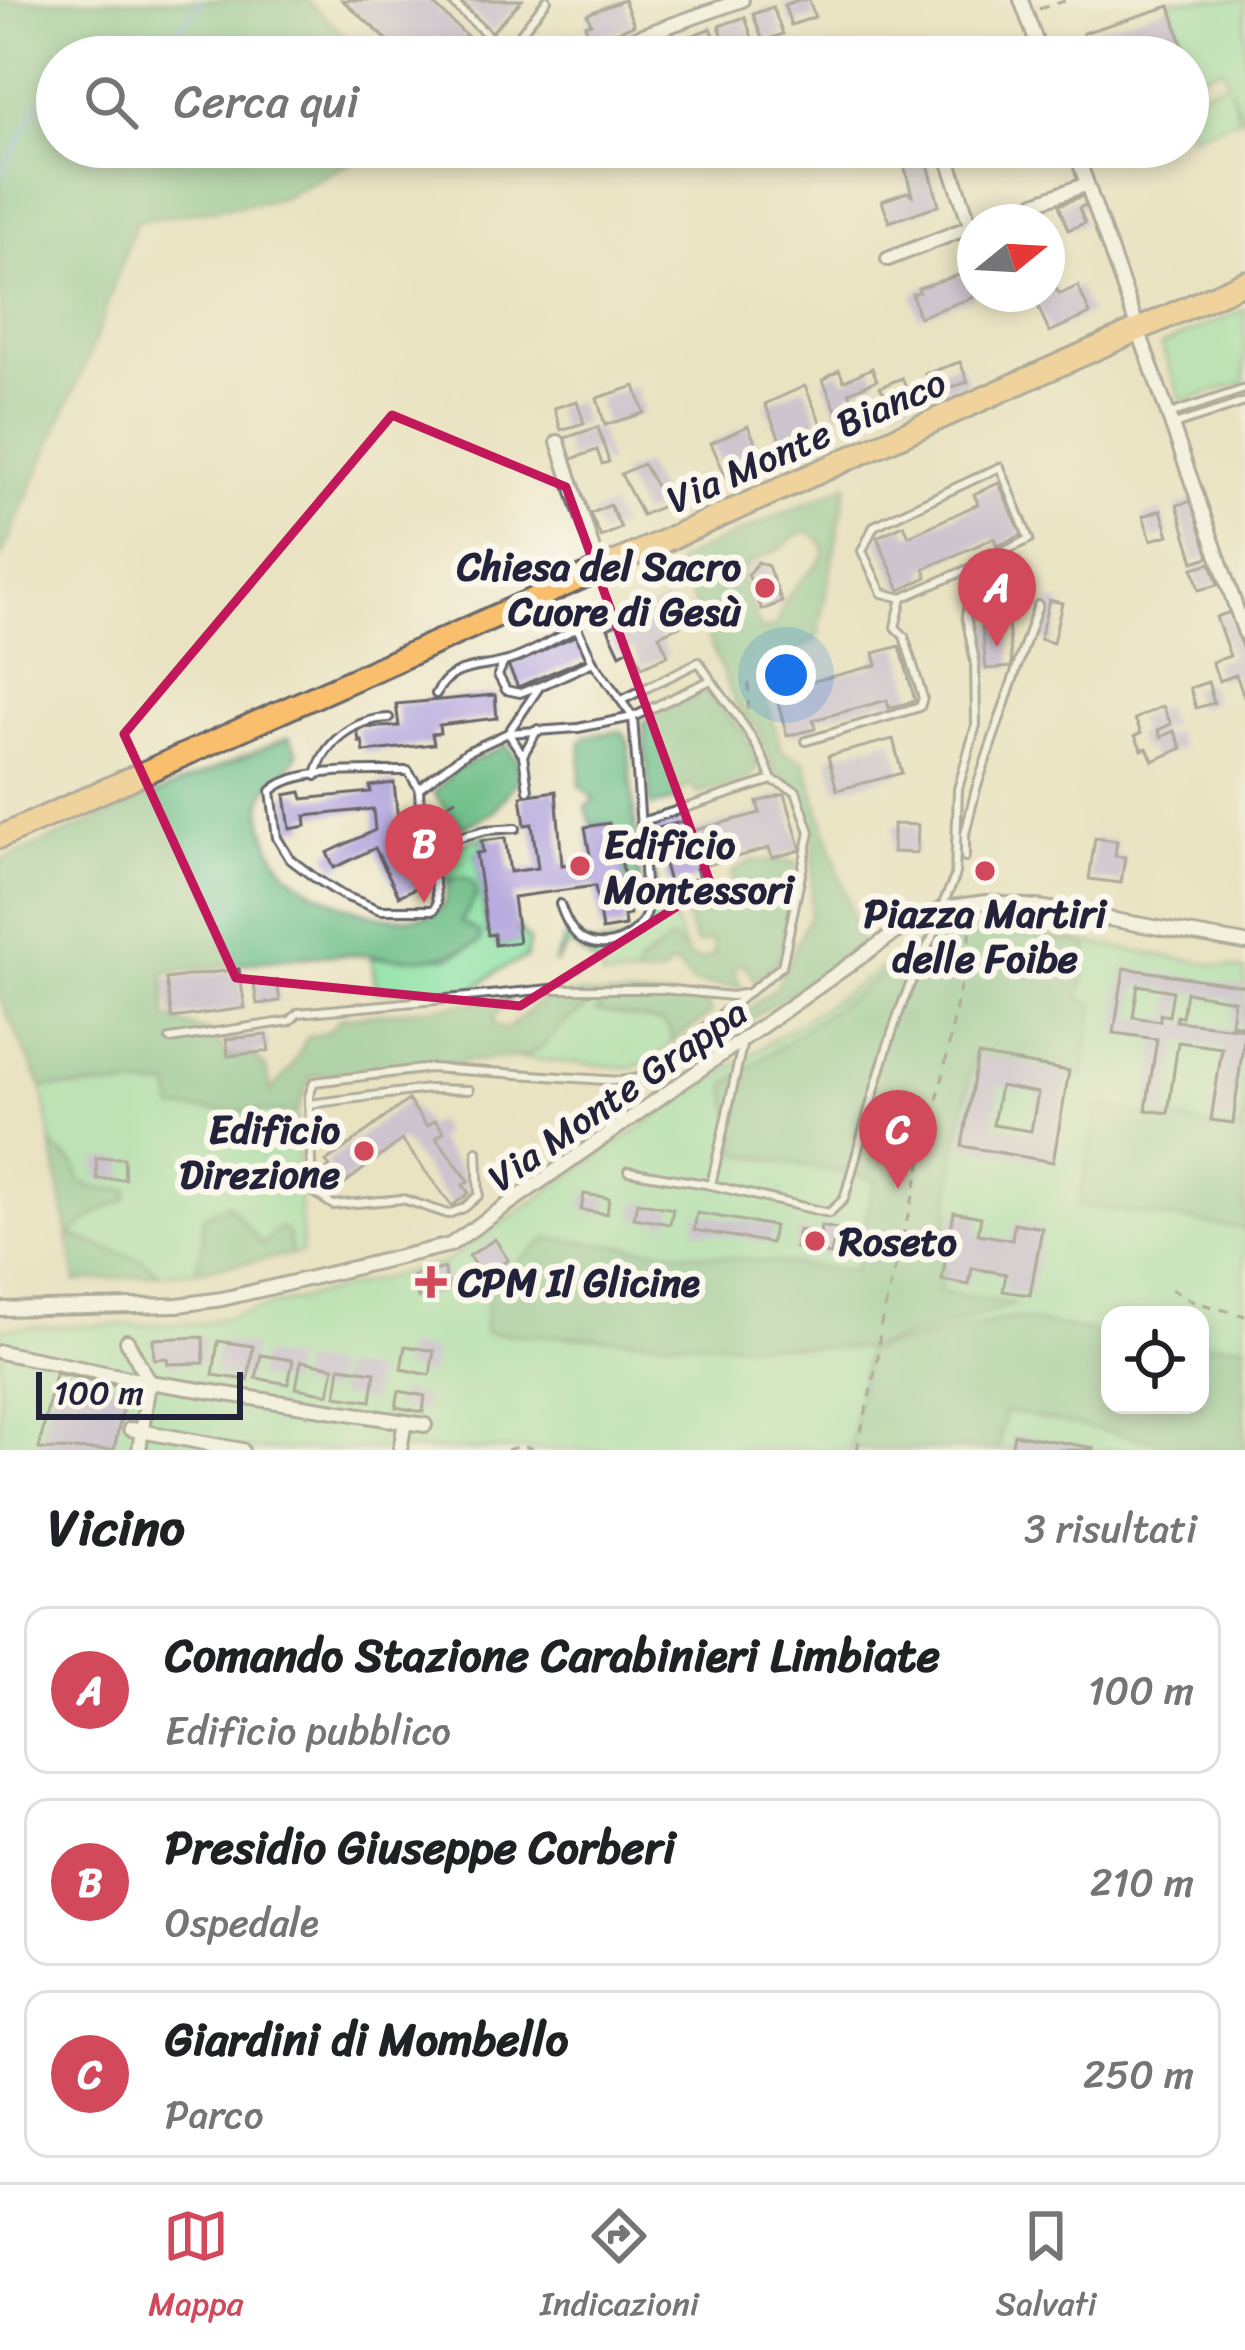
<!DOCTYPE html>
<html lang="it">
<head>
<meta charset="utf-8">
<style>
	body { margin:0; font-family:Sriracha,sans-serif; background:#f6f6f6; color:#202124 }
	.controls { position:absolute; right:36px; bottom:36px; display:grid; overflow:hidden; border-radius:24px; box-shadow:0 6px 18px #0003 }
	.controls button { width:108px; height:108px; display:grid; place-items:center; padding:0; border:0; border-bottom:3px solid #e0e0e0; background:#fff; color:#202124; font:60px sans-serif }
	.compass { position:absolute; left:957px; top:204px; width:108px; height:108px; border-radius:50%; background:#fff; box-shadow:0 6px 18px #0003; rotate:72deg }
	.scale { position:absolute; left:36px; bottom:30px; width:207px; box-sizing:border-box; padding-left:12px; border:6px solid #22223b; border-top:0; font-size:33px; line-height:42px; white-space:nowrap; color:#22223b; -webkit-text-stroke:9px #fbf7ec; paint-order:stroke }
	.you { position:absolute; left:786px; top:675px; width:42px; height:42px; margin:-30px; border:9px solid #fff; border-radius:50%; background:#1a73e8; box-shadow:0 0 0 18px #1a73e833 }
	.badge { display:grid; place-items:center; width:78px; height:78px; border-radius:50%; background:#d1495b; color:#fff; font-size:39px; font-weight:700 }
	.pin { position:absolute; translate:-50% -99px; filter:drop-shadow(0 3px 6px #0008) }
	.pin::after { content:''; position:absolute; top:63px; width:42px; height:36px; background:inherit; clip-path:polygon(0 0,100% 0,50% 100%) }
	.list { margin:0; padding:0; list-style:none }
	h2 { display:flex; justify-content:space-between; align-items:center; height:156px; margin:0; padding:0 48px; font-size:51px }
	h2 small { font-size:39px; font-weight:400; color:#757577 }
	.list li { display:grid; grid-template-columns:78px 1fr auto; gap:36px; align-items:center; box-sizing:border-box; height:168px; margin:0 24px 24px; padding:0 24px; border:3px solid #e0e0e0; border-radius:24px }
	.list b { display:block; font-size:45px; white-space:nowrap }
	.list p { margin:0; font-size:39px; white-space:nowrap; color:#757577 }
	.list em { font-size:39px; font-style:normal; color:#757577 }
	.icon { flex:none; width:66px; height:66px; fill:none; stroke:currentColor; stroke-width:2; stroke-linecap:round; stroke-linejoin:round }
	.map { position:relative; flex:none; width:1245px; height:1450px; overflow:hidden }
	.search { position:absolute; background:#fff; box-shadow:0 6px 18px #0003; left:36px; right:36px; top:36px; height:132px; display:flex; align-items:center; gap:30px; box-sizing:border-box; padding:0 42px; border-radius:66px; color:#757577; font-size:45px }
	.sheet { height:732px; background:#fff }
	nav { display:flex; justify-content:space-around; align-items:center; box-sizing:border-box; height:168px; border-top:3px solid #e0e0e0; background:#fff; font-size:33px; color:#757577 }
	nav a { display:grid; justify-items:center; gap:6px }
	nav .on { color:#d1495b }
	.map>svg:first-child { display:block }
	.green { fill:#8be1a4; stroke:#568270; stroke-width:3; fill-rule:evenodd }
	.forest { fill:#70bf8a; stroke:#497062; stroke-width:3; fill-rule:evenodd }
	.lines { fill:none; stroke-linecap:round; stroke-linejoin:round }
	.stream { stroke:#6eace1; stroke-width:4.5 }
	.building { fill:#ab9ddd; fill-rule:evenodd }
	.lane-casing { stroke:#68666a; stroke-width:12 }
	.street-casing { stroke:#68666a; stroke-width:18 }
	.primary-casing { stroke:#68666a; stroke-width:27 }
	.path { stroke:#68666a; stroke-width:3; stroke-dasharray:9 9; stroke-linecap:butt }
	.lane { stroke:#fff; stroke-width:6 }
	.street { stroke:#fff; stroke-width:12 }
	.primary { stroke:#f9bf6d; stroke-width:21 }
	.marked { fill:none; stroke:#c2185b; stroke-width:9; stroke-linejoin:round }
	.poi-dot { fill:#d1495b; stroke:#fbf7ec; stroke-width:4.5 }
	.labels { text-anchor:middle; stroke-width:12; stroke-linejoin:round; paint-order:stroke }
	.street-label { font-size:39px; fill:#22223b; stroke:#fbf7ec }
	.poi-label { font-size:39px; font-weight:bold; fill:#22223b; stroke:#fbf7ec; text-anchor:start }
</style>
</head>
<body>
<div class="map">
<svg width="1245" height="1450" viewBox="0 0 1245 1450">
	<rect width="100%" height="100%" fill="#fbf7ec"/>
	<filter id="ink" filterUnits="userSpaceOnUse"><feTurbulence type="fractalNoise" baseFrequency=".00833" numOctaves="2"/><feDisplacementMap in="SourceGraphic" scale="24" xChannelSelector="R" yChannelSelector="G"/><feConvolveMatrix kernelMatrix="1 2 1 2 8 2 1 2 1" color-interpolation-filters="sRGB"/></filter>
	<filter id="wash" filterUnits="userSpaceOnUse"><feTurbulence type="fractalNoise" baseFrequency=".004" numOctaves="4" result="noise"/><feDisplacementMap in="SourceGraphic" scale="48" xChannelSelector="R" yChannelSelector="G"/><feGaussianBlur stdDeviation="2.7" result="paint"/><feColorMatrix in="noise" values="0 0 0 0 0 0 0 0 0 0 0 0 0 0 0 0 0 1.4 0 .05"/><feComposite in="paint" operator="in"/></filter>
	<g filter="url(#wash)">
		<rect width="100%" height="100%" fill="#eae3c2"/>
		<g class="green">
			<path d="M1169,0h76v122l-15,-35 9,32 -51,17v-40l40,-14 -5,-15 -28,9z"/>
			<path d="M1245,309v73l-57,18 -7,-1 -20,-54z"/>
			<path d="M489,834v6l-8,2 2,10 -7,1 11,81h7l2,11 22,-3 -1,-15 12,14 -3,17 -27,12 -30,22h-93l-4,-34 78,-1 31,-16 -21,-19 16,-25 -24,-19 -3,10 -8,-26 8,-14z"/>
			<path d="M649,834l8,58 10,10 17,46 -14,-8 -30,24 -5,13 -33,1 -2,-12 -31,-22 -15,20 12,-28c21,9 32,11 55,7 46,-9 29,-76 28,-109z"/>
			<path d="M943,928l67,1 235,41v480h-1245v-122l203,-5 241,-60 213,-147zM1110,1315h90v90h-90z"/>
			<path d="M595,996h14l-12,15 63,11 9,6 3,14 -17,16 -22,10 -127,-11c37,-2 34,-13 59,-34 12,-10 21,-13 30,-27z"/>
			<path d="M42,1087h129l3,22 123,3 5,141 -10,2 -4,-21 -25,12 -35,-42 -25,13v25l-7,29 -36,3 -17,-13 -75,-27 32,-23 26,-11 2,-10 -31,-1 -17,-8 -4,-15 -24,-21z"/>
		</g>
		<g class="forest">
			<path d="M0,0h306l63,57h-312v90h369l-17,5 -35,-1 -88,45 -22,6 -128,19 -46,133 -90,206z"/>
			<path d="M847,485l-30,155 -60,30 25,81 23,11 56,182 -184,126v-7l99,-75 34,-73 5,-81 -18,-47 -22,-14 -17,-44 -22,-24 -60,-144zM807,531c35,20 8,33 -8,52 -11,12 -19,28 -23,44l-16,3 -19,-55c11,-19 25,-16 41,-28 9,-7 12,-12 25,-16z"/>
			<path d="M704,691l39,40 16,35 -13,16 -47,12 -8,-8 -9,3 -4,11 -27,6 -8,-84z"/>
			<path d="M622,731l6,10 13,154 -14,-2 -10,-60 -7,1 -2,-11 -16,2 -6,-18 9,-7 -15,-15 1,-44 5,-5z"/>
			<path d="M289,737l9,16c-7,20 -35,28 -36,51 -2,21 11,55 26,69 31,28 118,64 155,34l8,-29 14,-1 9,7 2,13 -15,25 18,10 2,9c-62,31 -87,11 -148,14 -56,3 -113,12 -169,18l2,45 45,15 17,24 26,-1 12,12 5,23 21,-24 15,-30c15,-3 26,-4 32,-19l171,-19 -16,17v9l12,5 35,-30 39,-7 15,3c-9,14 -18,17 -30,27 -14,12 -21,25 -38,33l-216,20 -14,36 -123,-3 -4,-22h-128l-42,-88v-138z"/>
			<path d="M507,745l10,16 2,17 -26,34 -30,16c-11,-14 -20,-20 -29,-35l21,-23z"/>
			<path d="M753,860l44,2 -19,98 -23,20 -11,-17 -11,6 9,18 -48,-3 -19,-20 -15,11 -25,2 5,-12 30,-25 14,8 6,10 12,2 12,-6 -2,-14 -16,4 -10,-26 50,-27 -6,-17z"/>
			<path d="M943,932l68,1 77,12 -8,55 15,3 -12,73 -109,-21 -18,95 -17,142 77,12 -150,45 -382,-16 5,-48 59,-47 306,33 21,-92 -137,-25 -12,-70z"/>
			<path d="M609,996l97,3 5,15 -39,28 -3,-14 -9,-6 -64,-11z"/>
			<path d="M1245,1105v124l-167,-24 21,-99 141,26z"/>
			<path d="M52,1145l24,21 4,15 17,8h31l-2,11 -26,11 -31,24 74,26 17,13 -84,8z"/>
			<path d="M228,1204l34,41 18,-18 8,7 4,21 -96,16 7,-29v-25z"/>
			<path d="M1012,1318l98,16v71h90v-61h45v106h-63l-3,-4 -174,-35 -7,39h-148l16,-99z"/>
		</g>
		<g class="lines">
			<g class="stream">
				<path d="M82,57l34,-14 36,11 12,-7 39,-47"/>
				<path d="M0,176l45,-85 12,-12"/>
			</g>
		</g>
		<g id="blocks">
			<g class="building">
				<path d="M342,0h87l60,57h-82z"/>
				<path d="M459,0h63l-30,32z"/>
				<path d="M624,0l10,25 -43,17 -6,-17 6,-2 -4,-9z"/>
				<path d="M798,0h11l6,17 -24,8 -7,-20z"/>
				<path d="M1170,6l16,51h-96l-7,-24z"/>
				<path d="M773,7l10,27 -20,7 -10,-27z"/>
				<path d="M745,17l11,32 -26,8 -11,-31z"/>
				<path d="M711,28l10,23 -6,2 1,4h-23l-7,-19z"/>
				<path d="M895,147l29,2 15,56 -50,17 -7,-21 25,-9 5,3 -10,-38 -4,1z"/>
				<path d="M1083,196l3,9 -7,3 6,15 -17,7 -9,-25z"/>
				<path d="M975,257v26l-5,1 4,13 -55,20 -7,-23 7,-2 -1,-4 50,-16 -4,-12z"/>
				<path d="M1047,278l13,16 18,-8 12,28 -41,18 -16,-38h14z"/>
				<path d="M960,362l8,20 -36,11 -7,-19z"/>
				<path d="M872,368l5,12 -28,12 6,13 -18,8 -14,-33 16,-10 5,11z"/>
				<path d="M902,378l9,21 -19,7 -12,-19z"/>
				<path d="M635,386l9,27 -39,12 -8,-27z"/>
				<path d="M805,386l21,49 -40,18 -21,-49z"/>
				<path d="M577,401l7,22 -23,7 -7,-22z"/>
				<path d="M748,426l15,34 -37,17 -15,-34z"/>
				<path d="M598,427l11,35 -7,2 -5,-14 -28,10 -7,-21z"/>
				<path d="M643,464l24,40 -25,11 -21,-41z"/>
				<path d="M999,483l23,52 -25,11 -3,-8 -70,31 3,8 -27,13 -23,-53 27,-12 5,11 69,-32 -4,-10z"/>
				<path d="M1192,501l17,56 -15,5 -17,-57z"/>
				<path d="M610,505l11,23 -20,9 -11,-23z"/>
				<path d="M1161,510l8,25 -18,5 -8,-24z"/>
				<path d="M758,562l10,4 14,36 -20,8 -14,-36z"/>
				<path d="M1211,563l7,22 -19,5 -6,-22z"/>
				<path d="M1005,592h16l1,17 -5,1v5l-24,3 -3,-24z"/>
				<path d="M668,600l12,26 -21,9 9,20 -26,12 -9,-20 -13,7 -12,-26z"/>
				<path d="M1049,600l13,3 -9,40 -13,-4z"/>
				<path d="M1230,612l15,44v43l-9,-24 -17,6 -7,-19 18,-6 -14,-39z"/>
				<path d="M1008,624l4,43 -26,2 -4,-42z"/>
				<path d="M577,635l9,23 -68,29 -10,-22z"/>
				<path d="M900,646l15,55 -26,7 -2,-8 -74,20 2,9 -28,7 -15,-55 28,-7 3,10 74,-19 -3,-12z"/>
				<path d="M1208,682l6,21 -18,5 -6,-20z"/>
				<path d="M495,695l2,23 -58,7 1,8 -8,1 2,10 -70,8 -2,-11 -3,1 -2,-14 42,-2 -3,-22z"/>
				<path d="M1163,706l8,18 -13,6 3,7 13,-6 8,17 -29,13 -6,-13 -5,2 -7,-14 6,-3 -6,-14z"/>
				<path d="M893,739l9,34 -65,17 -9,-34z"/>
				<path d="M394,783l4,37 7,14 -5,2 24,48 -25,12 -24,-48 -41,20 -7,-15 48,-23 -2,-21 -68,7 1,10 -16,3 -5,-34 16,-3 2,7 68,-7 -1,-6z"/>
				<path d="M556,791l6,74 29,-4 -6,-34 24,-4 1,11 7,-1 13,82 -6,1 1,10 -23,4 -7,-44 -82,11 6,45 -24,3 -1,-11 -6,1 -12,-82 7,-1 -2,-11 24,-3 5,34 28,-4 -6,-44 -7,1 -4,-29z"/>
				<path d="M785,794l16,56 -29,8 -3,-10 -73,20 3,10 -29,8 -16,-57 31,-8 3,11 72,-19 -3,-11z"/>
				<path d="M893,824l25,1 -1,28 -24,-1z"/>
				<path d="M1095,838l22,3 -2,15 10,1 -4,26 -32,-4z"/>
				<path d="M1124,968l121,18 -2,40 -12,-2 3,-24 -48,-8 -4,25 -5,-1 -1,5 69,8 -12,94 -22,-3 11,-72 -44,-6 -10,71 -22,-3 11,-71 -43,-6zM1138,985l35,6 -4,25 -9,-2v7l-27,-4z"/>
				<path d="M239,969l6,39 -73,10 -6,-39z"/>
				<path d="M277,981l3,20 -23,3 -3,-20z"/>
				<path d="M267,1035l2,16 -41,5 -2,-17z"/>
				<path d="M978,1055l91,16 -16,91 -91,-16zM1000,1086l38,7 -7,38 -38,-6z"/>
				<path d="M408,1100l19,26 8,-6 9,12 -8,6 33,43 -6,4 6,8 -17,13 -50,-66 -65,49 -14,-17 7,-5 -4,-5z"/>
				<path d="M96,1158h28l1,21h-28z"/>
				<path d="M584,1194l25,4 -2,16 -26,-4z"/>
				<path d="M637,1202l36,7 -3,15 -36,-6z"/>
				<path d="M954,1212l27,5 -3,17 34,6 2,-17 28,5 -12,67 -27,-4 3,-17 -34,-6 -3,17 -27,-5z"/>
				<path d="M697,1213l77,13 -3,17 -77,-13z"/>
				<path d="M821,1226l15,3 -5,26 -36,-7 3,-18 22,4z"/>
				<path d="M495,1239l13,21 -26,17 -13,-21z"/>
				<path d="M444,1268l5,23 -31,7 -5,-22z"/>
				<path d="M203,1337l1,26 -36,1 -1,-6 -13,1 -1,-20z"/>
				<path d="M218,1341l35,5 -5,34 -35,-5z"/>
				<path d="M405,1346l29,5 -4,24 -29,-6z"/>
				<path d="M261,1355l32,5 -5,24 -32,-6z"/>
				<path d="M301,1361l33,6 -5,27 -33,-6z"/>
				<path d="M340,1367l35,5 -4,29 -35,-5z"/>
				<path d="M55,1373l72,15 -13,62 -75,-1z"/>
				<path d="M399,1391l26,5 -2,16 -27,-5z"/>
				<path d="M1014,1434l80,14v2h-83z"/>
			</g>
		</g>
	</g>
	<g filter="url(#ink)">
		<use href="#blocks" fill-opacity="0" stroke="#68666a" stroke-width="3"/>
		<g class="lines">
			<defs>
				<g id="lane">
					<path d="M450,0l56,52 41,-52"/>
					<path d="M1170,414l75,-25"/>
					<path d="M1174,425l71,-23"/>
					<path d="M504,662l-6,13 8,15 14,3 16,-6"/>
					<path d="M436,694c14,-29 41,-25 68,-32 25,-6 50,-24 73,-34l16,34 -53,24 -32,47 15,22 15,-26"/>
					<path d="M806,741l114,-34 3,-9 -19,-62 -9,-9 7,-29"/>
					<path d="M523,755l5,35"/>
					<path d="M408,771l11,17 3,59 13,37 2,19 -3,7h-54l-38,-15 -27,-17 -25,-19 -13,-21 -6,-47c26,-25 100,-19 137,-20z"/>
					<path d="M316,776c7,-34 38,-57 73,-58"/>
					<path d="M419,788l48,-36 41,-19 70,-5 55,-11 78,-37"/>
					<path d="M644,821l128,-41"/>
					<path d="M422,847l64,-17 30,-2"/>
					<path d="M965,857v-23l11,-45 62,-184"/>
					<path d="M560,904c4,12 11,28 22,35 24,14 59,-2 65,-28l-14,-194 -40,-55"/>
					<path d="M942,906l13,-29 3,-88 18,-64 -1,-63 -9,-46 9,-50 54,-27 -29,-72 -126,59 -12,25 20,42 20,5 73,-32"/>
					<path d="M170,1039l120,-18 8,-8 253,-24h111l70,7 16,-3 34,-27 28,-134 -14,-41 -24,-11c-16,-47 -47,-76 -73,-118l-75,37"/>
					<path d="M743,1041l-32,144 118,28 15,-14c29,-98 49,-203 105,-290"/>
					<path d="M309,1104l119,-15 41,1"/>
					<path d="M477,1151l2,44 -15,13 -16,6 -45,-15 -70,6 -21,-14 -3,-95 5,-14 117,-14 189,13 24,-4 101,-82"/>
					<path d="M628,1171l83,14"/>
				</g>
				<g id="street">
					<path d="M1021,0l21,57"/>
					<path d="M581,57l161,-57"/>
					<path d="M944,147l27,80"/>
					<path d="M1074,147l171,486"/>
					<path d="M984,222l103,-38"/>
					<path d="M888,259l87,-34"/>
					<path d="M558,442l42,129"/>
					<path d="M0,1309l178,-4 44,-6 228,-54 449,-315 44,-22 43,-6 60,6 199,35"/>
					<path d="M127,1341l22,41 -10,68"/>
					<path d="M0,1352l149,30 276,43"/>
					<path d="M130,1429l112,21"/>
					<path d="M400,1450l5,-28"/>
				</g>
				<path id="primary" d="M0,837l1245,-555"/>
			</defs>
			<use href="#lane" class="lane-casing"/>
			<use href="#street" class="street-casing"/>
			<use href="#primary" class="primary-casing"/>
			<g class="path">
				<path d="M1039,9l29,-9"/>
				<path d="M748,710l1,-28"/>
				<path d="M433,813l24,-15"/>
				<path d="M1171,1289l21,12 53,15"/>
				<path d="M507,1450l13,-4 22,4"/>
				<path d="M857,1450l21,-92 2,-30 63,-252 30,-157"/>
			</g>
			<use href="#lane" class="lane"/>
			<use href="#street" class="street"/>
			<use href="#primary" class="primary"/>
		</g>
	</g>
	<path d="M0 0H1245V1450H0ZM392,415l174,72 145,398 -191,121 -284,-28 -112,-244z" fill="#eae3c2" fill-opacity=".55" fill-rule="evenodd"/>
	<path class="marked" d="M392,415l174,72 145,398 -191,121 -284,-28 -112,-244z"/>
	<g class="poi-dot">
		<circle cx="765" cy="588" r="12"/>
		<circle cx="580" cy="866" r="12"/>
		<circle cx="985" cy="871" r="12"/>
		<circle cx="364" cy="1151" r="12"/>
		<circle cx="815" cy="1241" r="12"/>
		<path d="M425 1264h12v12h12v12h-12v12h-12v-12h-12v-12h12z"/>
	</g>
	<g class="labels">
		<g class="street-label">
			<text transform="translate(806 440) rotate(-24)" y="14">Via Monte Bianco</text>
			<text transform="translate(617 1094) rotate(-35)" y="14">Via Monte Grappa</text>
		</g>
		<g class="poi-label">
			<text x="741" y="580" text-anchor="end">Chiesa del Sacro<tspan x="741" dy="45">Cuore di Gesù</tspan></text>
			<text x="604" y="858">Edificio<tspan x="604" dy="45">Montessori</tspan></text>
			<text x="985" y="927" text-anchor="middle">Piazza Martiri<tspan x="985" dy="45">delle Foibe</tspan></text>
			<text x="340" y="1143" text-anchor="end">Edificio<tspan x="340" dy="45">Direzione</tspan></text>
			<text x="839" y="1255">Roseto</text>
			<text x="458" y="1296">CPM Il Glicine</text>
		</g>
	</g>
</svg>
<div class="controls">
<button><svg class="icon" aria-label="locate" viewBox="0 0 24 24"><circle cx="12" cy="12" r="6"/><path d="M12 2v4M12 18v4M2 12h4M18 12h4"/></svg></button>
</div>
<svg class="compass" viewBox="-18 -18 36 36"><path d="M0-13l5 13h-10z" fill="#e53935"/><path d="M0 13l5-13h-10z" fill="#757577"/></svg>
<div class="scale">100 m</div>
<div class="you"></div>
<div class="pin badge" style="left:997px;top:647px">A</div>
<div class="pin badge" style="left:424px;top:903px">B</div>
<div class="pin badge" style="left:898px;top:1189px">C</div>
<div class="search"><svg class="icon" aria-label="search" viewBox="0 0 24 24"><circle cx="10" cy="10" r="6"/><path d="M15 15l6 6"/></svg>Cerca qui</div>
</div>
<section class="sheet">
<h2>Vicino<small>3 risultati</small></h2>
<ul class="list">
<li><span class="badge">A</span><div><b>Comando Stazione Carabinieri Limbiate</b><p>Edificio pubblico</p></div><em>100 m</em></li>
<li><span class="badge">B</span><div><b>Presidio Giuseppe Corberi</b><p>Ospedale</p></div><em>210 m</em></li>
<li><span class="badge">C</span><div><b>Giardini di Mombello</b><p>Parco</p></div><em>250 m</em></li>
</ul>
</section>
<nav>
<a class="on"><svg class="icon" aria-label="map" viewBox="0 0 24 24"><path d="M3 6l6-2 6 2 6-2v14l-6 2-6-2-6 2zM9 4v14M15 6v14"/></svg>Mappa</a>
<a><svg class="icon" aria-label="directions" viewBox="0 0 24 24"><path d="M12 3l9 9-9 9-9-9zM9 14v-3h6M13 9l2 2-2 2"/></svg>Indicazioni</a>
<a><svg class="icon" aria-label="saved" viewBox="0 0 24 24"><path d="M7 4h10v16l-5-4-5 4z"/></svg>Salvati</a>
</nav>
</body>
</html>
